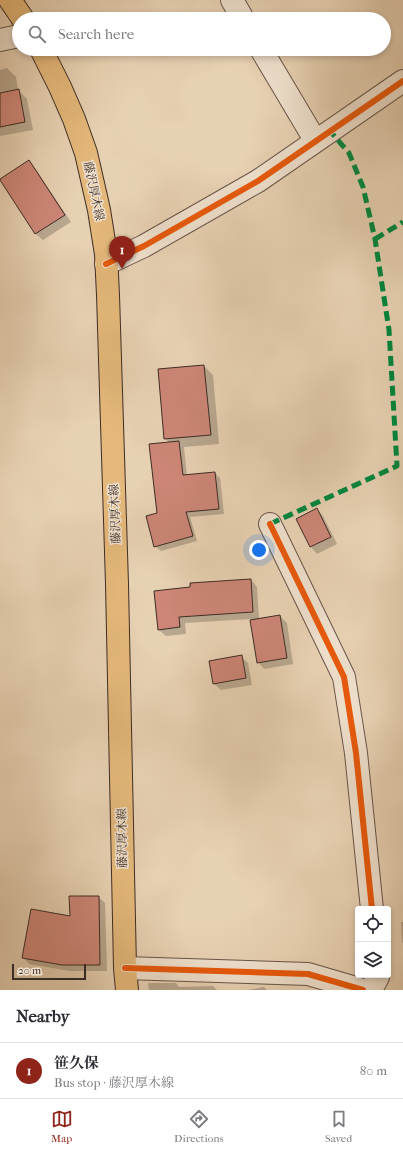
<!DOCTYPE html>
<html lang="en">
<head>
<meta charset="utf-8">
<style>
	body { margin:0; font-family:"IM FELL French Canon","Noto Serif JP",serif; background:#f7f7f7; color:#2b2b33 }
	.controls { position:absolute; right:12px; bottom:12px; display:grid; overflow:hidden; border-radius:4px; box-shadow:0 2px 6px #0003 }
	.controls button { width:36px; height:36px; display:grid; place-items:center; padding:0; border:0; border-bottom:1px solid #e1e1e2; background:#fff; color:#2b2b33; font:20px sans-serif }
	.scale { position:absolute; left:12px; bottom:10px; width:74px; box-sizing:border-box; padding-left:4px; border:2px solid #3d2c25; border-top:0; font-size:11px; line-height:14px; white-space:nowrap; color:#3d2c25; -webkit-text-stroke:3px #efe1ce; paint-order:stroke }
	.you { position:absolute; left:259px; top:550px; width:14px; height:14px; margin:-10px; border:3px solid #fff; border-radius:50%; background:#1a73e8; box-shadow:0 0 0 6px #1a73e833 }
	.badge { display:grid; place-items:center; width:26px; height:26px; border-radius:50%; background:#8f2418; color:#fff; font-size:13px; font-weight:700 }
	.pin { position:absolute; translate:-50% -33px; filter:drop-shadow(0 1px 2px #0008) }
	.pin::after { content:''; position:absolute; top:21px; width:14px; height:12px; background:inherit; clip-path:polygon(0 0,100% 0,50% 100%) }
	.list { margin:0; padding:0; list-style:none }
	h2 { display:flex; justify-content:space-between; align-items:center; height:52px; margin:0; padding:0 16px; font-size:17px }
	h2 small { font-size:13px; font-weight:400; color:#7c7c81 }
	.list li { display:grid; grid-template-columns:26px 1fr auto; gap:12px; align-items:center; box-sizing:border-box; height:56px; padding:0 16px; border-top:1px solid #e1e1e2 }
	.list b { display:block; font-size:15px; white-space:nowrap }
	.list p { margin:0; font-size:13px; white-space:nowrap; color:#7c7c81 }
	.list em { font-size:13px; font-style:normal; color:#7c7c81 }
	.icon { flex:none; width:22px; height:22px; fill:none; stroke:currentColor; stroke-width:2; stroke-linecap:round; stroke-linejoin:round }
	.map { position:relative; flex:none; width:403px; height:990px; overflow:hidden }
	.search { position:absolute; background:#fff; box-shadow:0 2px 6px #0003; left:12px; right:12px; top:12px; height:44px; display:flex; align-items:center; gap:10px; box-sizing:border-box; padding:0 14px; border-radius:22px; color:#7c7c81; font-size:15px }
	.sheet { height:108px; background:#fff }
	nav { display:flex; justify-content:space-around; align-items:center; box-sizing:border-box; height:56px; border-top:1px solid #e1e1e2; background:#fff; font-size:11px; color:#7c7c81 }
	nav a { display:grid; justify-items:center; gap:2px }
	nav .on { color:#8f2418 }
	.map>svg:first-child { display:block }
	.shadow { fill:#0003 }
	.building { fill:#cd8677; stroke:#3d2c25 }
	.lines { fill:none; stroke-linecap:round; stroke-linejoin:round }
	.minor-casing { stroke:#685548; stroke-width:24 }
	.major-casing { stroke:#3d2c25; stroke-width:24 }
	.minor { stroke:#efe1ce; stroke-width:22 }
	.major { stroke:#e4b87a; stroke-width:22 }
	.quiet { stroke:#00873e; stroke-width:5; stroke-dasharray:10 5; stroke-linecap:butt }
	.cycleway-casing { stroke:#efe1ce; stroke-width:8 }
	.cycleway { stroke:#e8590c; stroke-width:6 }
	.labels { text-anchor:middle; stroke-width:3; stroke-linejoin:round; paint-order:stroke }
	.street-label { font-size:12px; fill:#3d2c25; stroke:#efe1ce }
</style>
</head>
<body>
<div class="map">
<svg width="403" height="990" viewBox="0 0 403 990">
	<rect width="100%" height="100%" fill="#e7d1b3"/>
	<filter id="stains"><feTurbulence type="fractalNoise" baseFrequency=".005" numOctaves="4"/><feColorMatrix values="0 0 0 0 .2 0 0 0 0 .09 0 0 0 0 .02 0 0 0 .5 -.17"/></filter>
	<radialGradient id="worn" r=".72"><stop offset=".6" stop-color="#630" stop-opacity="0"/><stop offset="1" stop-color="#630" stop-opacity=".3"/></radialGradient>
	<g class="shadow">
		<path d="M7,68l9,9 2,13 9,9 6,31 -33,6v-66z"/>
		<path d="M29,161l6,7 36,54 -28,18 -7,-6 -35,-54z"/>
		<path d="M204,366l9,9 6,69 -35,3 3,29 28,-3 5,5 4,36 -34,3 7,24 -36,10 -6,-5 3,-33 11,-70 -4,-5z"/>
		<path d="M317,509l6,7 14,28 -20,10 -6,-7 -14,-28z"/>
		<path d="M251,580l6,7 2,32 21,-3 7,7 6,41 -29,5 -6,-7 -7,-43 -66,4 1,11 -20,2 -7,-6 -4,-38z"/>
		<path d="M241,657l7,6 4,22 -31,5 -7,-6z"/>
		<path d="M98,897l7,6 2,68h-37l-41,-7 -6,-7 48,-40z"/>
		<path d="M401,922h2v21l-1,-1z"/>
		<path d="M148,983h28l3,4 34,-1 4,4h-68z"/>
		<path d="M264,987l3,3h-19z"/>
	</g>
	<g class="building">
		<path d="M19,89l6,33 -25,5v-34z"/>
		<path d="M29,160l36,55 -30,19 -35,-54v-1z"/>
		<path d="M204,365l7,70 -47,4 -6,-70z"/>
		<path d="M179,441l4,34 32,-3 4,37 -33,3 7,24 -39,11 -8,-31 11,-3 -8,-69z"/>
		<path d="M317,508l14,29 -21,10 -14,-28z"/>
		<path d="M251,579l2,33 -74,5 1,10 -22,3 -4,-39 36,-4v-4z"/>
		<path d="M280,615l7,43 -30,5 -7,-43z"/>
		<path d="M242,655l4,23 -33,6 -4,-23z"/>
		<path d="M69,896h30l1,69h-38l-40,-7 9,-49 39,7z"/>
	</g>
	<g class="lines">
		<defs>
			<g id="minor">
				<path d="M232,0l11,19"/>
				<path d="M0,40l19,-4"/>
				<path d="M261,49l54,91"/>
				<path d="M106,264l38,-18 114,-65 145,-100"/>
				<path d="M270,524l74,153 12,76 16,156"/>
				<path d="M125,968l183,6 55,16"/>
				<path d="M371,990l7,-13v-2"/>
			</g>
			<g id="major">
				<path d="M10,0l13,19"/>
				<path d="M41,49l19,38 14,32 12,34 13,57 7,44 2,41 9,289 8,384 2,22"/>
			</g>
		</defs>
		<use href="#minor" class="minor-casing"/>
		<use href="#major" class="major-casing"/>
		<use href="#minor" class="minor"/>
		<use href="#major" class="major"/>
		<g class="quiet">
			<path d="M375,239l28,-17"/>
			<path d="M270,524l127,-58 -8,-136 -14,-91 -12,-52 -14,-34 -19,-22"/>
		</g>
		<defs>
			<g id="cycleway">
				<path d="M106,264l38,-18 114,-65 145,-100"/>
				<path d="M270,524l74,153 12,76 16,156"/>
				<path d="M125,968l183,6 55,16"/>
			</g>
		</defs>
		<use href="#cycleway" class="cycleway-casing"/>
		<use href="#cycleway" class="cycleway"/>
	</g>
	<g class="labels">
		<g class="street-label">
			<text transform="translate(94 191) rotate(78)" y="4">藤沢厚木線</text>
			<text transform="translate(115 514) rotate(-92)" y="4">藤沢厚木線</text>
			<text transform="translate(122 838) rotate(-91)" y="4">藤沢厚木線</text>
		</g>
	</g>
	<rect width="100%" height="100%" filter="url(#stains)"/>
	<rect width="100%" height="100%" fill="url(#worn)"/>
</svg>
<div class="controls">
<button><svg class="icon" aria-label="locate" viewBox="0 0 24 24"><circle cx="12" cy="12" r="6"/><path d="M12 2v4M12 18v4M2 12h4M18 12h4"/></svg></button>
<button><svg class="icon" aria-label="layers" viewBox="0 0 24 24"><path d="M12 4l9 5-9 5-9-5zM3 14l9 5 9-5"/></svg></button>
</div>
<div class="scale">20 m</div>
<div class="you"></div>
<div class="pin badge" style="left:122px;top:269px">1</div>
<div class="search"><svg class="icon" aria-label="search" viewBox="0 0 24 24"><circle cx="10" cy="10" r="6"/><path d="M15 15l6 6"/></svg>Search here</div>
</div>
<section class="sheet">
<h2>Nearby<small></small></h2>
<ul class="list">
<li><span class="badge">1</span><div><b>笹久保</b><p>Bus stop · 藤沢厚木線</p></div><em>80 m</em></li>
</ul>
</section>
<nav>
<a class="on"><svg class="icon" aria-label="map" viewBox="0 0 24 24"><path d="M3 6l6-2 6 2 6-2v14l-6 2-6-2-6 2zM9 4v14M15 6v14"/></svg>Map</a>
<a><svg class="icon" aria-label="directions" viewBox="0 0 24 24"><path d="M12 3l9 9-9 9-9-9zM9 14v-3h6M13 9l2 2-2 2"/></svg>Directions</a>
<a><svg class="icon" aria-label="saved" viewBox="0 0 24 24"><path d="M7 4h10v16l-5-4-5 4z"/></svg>Saved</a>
</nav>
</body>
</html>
